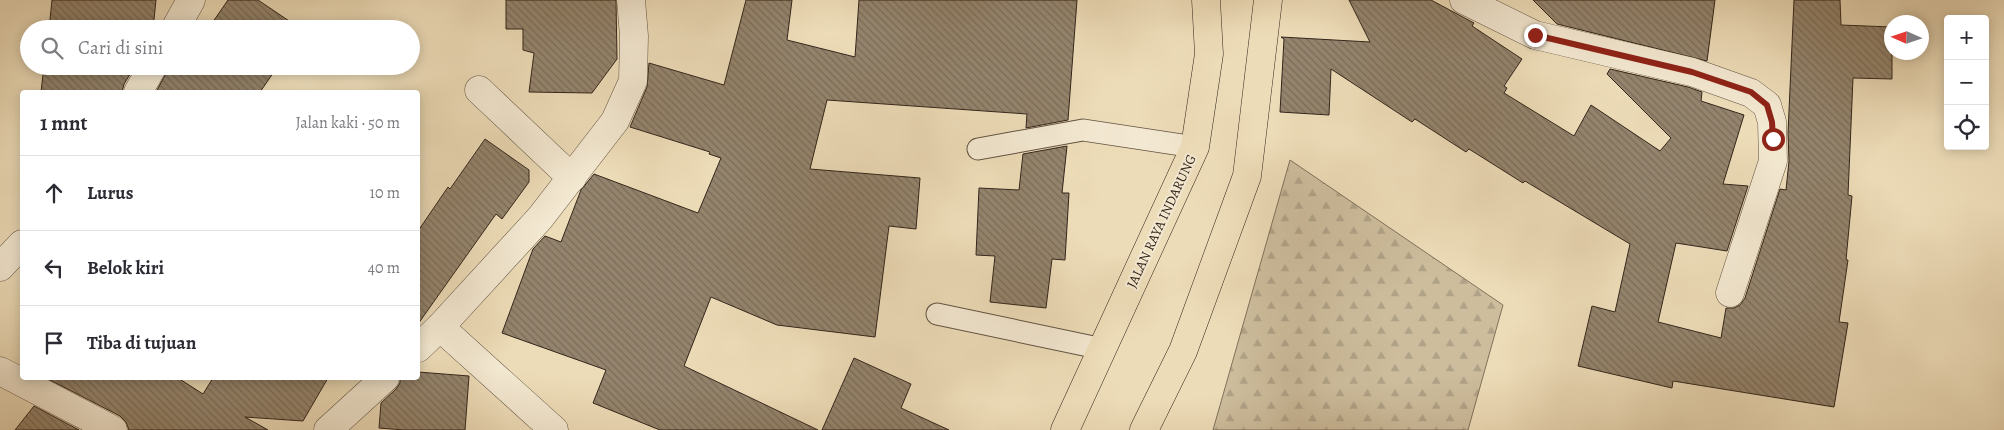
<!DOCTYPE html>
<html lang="id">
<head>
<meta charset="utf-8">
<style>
	body { margin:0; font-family:Alegreya,serif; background:#f2f2f3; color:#2b2b33 }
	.controls { position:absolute; right:15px; top:15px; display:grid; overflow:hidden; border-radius:5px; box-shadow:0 2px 12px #0003 }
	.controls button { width:45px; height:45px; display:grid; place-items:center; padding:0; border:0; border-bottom:1px solid #e1e1e2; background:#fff; color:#2b2b33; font:25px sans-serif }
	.compass { position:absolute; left:1884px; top:15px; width:45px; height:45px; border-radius:50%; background:#fff; box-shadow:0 2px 12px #0003; rotate:273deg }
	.stop { position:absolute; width:15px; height:15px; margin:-11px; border:4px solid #8f2418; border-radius:50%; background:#fff }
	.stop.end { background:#8f2418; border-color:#fff; box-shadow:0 1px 5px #0008 }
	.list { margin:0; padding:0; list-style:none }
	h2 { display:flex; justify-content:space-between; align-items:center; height:65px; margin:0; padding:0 20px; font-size:21px }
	h2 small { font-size:16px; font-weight:400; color:#7c7c81 }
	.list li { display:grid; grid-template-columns:32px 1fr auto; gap:15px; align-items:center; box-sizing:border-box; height:75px; padding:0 20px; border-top:1px solid #e1e1e2 }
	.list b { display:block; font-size:19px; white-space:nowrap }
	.list em { font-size:16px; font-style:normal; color:#7c7c81 }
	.icon { flex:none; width:28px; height:28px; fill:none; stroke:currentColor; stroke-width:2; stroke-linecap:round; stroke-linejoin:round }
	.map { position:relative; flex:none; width:2004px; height:430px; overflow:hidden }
	.search { position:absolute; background:#fff; box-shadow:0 2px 12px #0003; left:20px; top:20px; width:400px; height:55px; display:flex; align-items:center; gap:12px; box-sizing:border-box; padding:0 18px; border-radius:28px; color:#7c7c81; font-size:19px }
	.panel { position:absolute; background:#fff; box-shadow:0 2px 12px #0003; left:20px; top:90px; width:400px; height:290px; border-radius:5px }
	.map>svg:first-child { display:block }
	.forest { fill:url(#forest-firs); stroke:#80715c }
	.building { fill:url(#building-back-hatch); stroke:#33251b }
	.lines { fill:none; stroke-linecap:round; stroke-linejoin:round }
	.service-casing { stroke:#625342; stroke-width:23 }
	.minor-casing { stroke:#625342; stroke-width:29 }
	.trunk-casing { stroke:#33251b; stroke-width:29 }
	.service { stroke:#f3e8d1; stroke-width:21 }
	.minor { stroke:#f3e8d1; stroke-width:28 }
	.trunk { stroke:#eddcb8; stroke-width:28 }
	.route { stroke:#8f2418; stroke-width:6 }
	.labels { text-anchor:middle; stroke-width:4; stroke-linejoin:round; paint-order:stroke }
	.street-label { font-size:14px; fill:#33251b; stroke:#f3e8d1 }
</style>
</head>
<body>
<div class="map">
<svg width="2004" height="430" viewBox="0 0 2004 430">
	<defs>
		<pattern id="forest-firs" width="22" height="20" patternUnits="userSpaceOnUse" patternTransform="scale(1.25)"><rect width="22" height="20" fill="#cdbd9d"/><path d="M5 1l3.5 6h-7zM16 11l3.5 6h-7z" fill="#b0a287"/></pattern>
		<pattern id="building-back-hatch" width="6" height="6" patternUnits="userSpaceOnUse" patternTransform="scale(1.25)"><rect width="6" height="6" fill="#94846d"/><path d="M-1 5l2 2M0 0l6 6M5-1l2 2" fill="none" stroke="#796c59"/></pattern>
	</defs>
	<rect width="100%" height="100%" fill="#eddcb8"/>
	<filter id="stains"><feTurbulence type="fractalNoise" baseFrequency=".004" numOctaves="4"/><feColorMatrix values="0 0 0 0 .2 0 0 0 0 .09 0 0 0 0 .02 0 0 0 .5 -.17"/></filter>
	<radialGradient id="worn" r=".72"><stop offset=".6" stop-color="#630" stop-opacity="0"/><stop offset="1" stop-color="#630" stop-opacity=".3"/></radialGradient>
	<path class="forest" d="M1290,160l213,145 -35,125h-255z"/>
	<g class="building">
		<path d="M52,0h104l-3,29h-104z"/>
		<path d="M228,0h30l43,29h-93z"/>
		<path d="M506,0h110l1,59 -25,34 -63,-1 5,-39 -11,-3v-21h-17z"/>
		<path d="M746,0h46l-5,40 68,17 4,-57h218l-9,120 -42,8 1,-14 -200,-14 -17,69 110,9 -4,51 -27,-3 -14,111 -98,-12 -66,-28 -27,69 134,64h-158l-67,-27 13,-33 -104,-37 31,-84 12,-13 16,6 20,-52 13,-16 104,39 23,-55 -12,-4 1,-2 -80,-25 17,-40 2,-24 75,22z"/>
		<path d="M1349,0h82l43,23 -2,3 50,33 -18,27 3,2 -3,5 70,43 17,-31 69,46 11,-13 -64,-64 3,-5 78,18 14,5 -1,9 43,14 -21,69 25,2 -21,65 -51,-8 -18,79 63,16 5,-30h8l6,-3 5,-7 35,-109 6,1 3,-29 -1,-28 6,-133h46l1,25 51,2v52l-39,-1 -5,117 4,1 -6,64h2l-9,62 9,1 -14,84 -161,-26 -1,7 -94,-22 14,-60 23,6 15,-68 -105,-63 -2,2 -54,-34 -3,3 -51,-33 -3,3 -81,-53 -2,46 -49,-3 4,-73 -3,-2 89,5z"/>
		<path d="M1533,0h182l-8,61 -150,-37z"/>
		<path d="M44,66h91l-11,18 -2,8h-81z"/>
		<path d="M170,66h108l-18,26h-104z"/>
		<path d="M485,139l44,31v12l-27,37 -6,-5 -78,110v-93l30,-44 2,2z"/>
		<path d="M1067,146l-5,47h7l-4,67 -13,-1 -6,49 -56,-6 5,-46 -19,-1 3,-67 40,2 4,-36z"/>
		<path d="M854,358l57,26 -10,24 48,22h-127z"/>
		<path d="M418,372l51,4 -4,54h-61l-25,-2 2,-25 15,-14 4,-6v-5h18z"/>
		<path d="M46,378h132l25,16 10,-16h115l-25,43 -58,-4 23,13h-139l-3,-8 -6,-6z"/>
		<path d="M34,406l45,24h-64z"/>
	</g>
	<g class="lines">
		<defs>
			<g id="service">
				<path d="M978,149l105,-19 112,17"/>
				<path d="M937,314l166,35"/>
			</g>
			<g id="minor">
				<path d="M1464,0l71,35 157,37 59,21 16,12 5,17 1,39 -43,132"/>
				<path d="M175,29l16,-29"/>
				<path d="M479,90l93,88"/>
				<path d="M138,92l15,-26"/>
				<path d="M0,267l22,-23"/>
				<path d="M440,327l114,103"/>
				<path d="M418,348l22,-21 100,-109 75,-97 18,-40 1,-45 -3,-36"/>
				<path d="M0,371l113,59"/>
				<path d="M328,430l57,-52"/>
			</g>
			<g id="trunk">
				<path d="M1065,430l130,-283 14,-93 -3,-54"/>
				<path d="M1144,430l39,-79 64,-175 21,-176"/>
			</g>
		</defs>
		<use href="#service" class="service-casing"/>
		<use href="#minor" class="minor-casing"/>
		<use href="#trunk" class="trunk-casing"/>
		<use href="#service" class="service"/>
		<use href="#minor" class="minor"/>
		<use href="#trunk" class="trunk"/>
	</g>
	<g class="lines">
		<path class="route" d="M1535,35l157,37 59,20 16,13 5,17 1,17"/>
	</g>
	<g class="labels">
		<g class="street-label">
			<text transform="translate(1161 221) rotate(-65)" y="5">JALAN RAYA INDARUNG</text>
		</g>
	</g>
	<rect width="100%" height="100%" filter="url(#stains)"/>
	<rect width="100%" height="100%" fill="url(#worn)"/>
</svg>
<div class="controls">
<button>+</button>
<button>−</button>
<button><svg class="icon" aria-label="locate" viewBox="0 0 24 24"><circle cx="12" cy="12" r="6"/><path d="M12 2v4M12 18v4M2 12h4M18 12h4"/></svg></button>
</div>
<svg class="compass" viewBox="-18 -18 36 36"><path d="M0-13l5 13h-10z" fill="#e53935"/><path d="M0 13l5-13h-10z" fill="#7c7c81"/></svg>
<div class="stop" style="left:1773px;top:139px"></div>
<div class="stop end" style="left:1535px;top:35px"></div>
<div class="search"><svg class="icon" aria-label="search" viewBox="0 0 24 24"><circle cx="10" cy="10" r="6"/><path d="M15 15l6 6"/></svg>Cari di sini</div>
<section class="panel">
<h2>1 mnt<small>Jalan kaki · 50 m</small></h2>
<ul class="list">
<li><svg class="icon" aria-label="ahead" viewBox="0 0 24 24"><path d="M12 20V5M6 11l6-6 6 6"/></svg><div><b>Lurus</b></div><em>10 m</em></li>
<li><svg class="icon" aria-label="left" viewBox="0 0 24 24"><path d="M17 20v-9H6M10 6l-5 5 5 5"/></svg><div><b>Belok kiri</b></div><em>40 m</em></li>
<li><svg class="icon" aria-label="arrive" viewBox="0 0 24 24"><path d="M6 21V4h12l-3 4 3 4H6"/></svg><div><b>Tiba di tujuan</b></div></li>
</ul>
</section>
</div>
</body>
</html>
